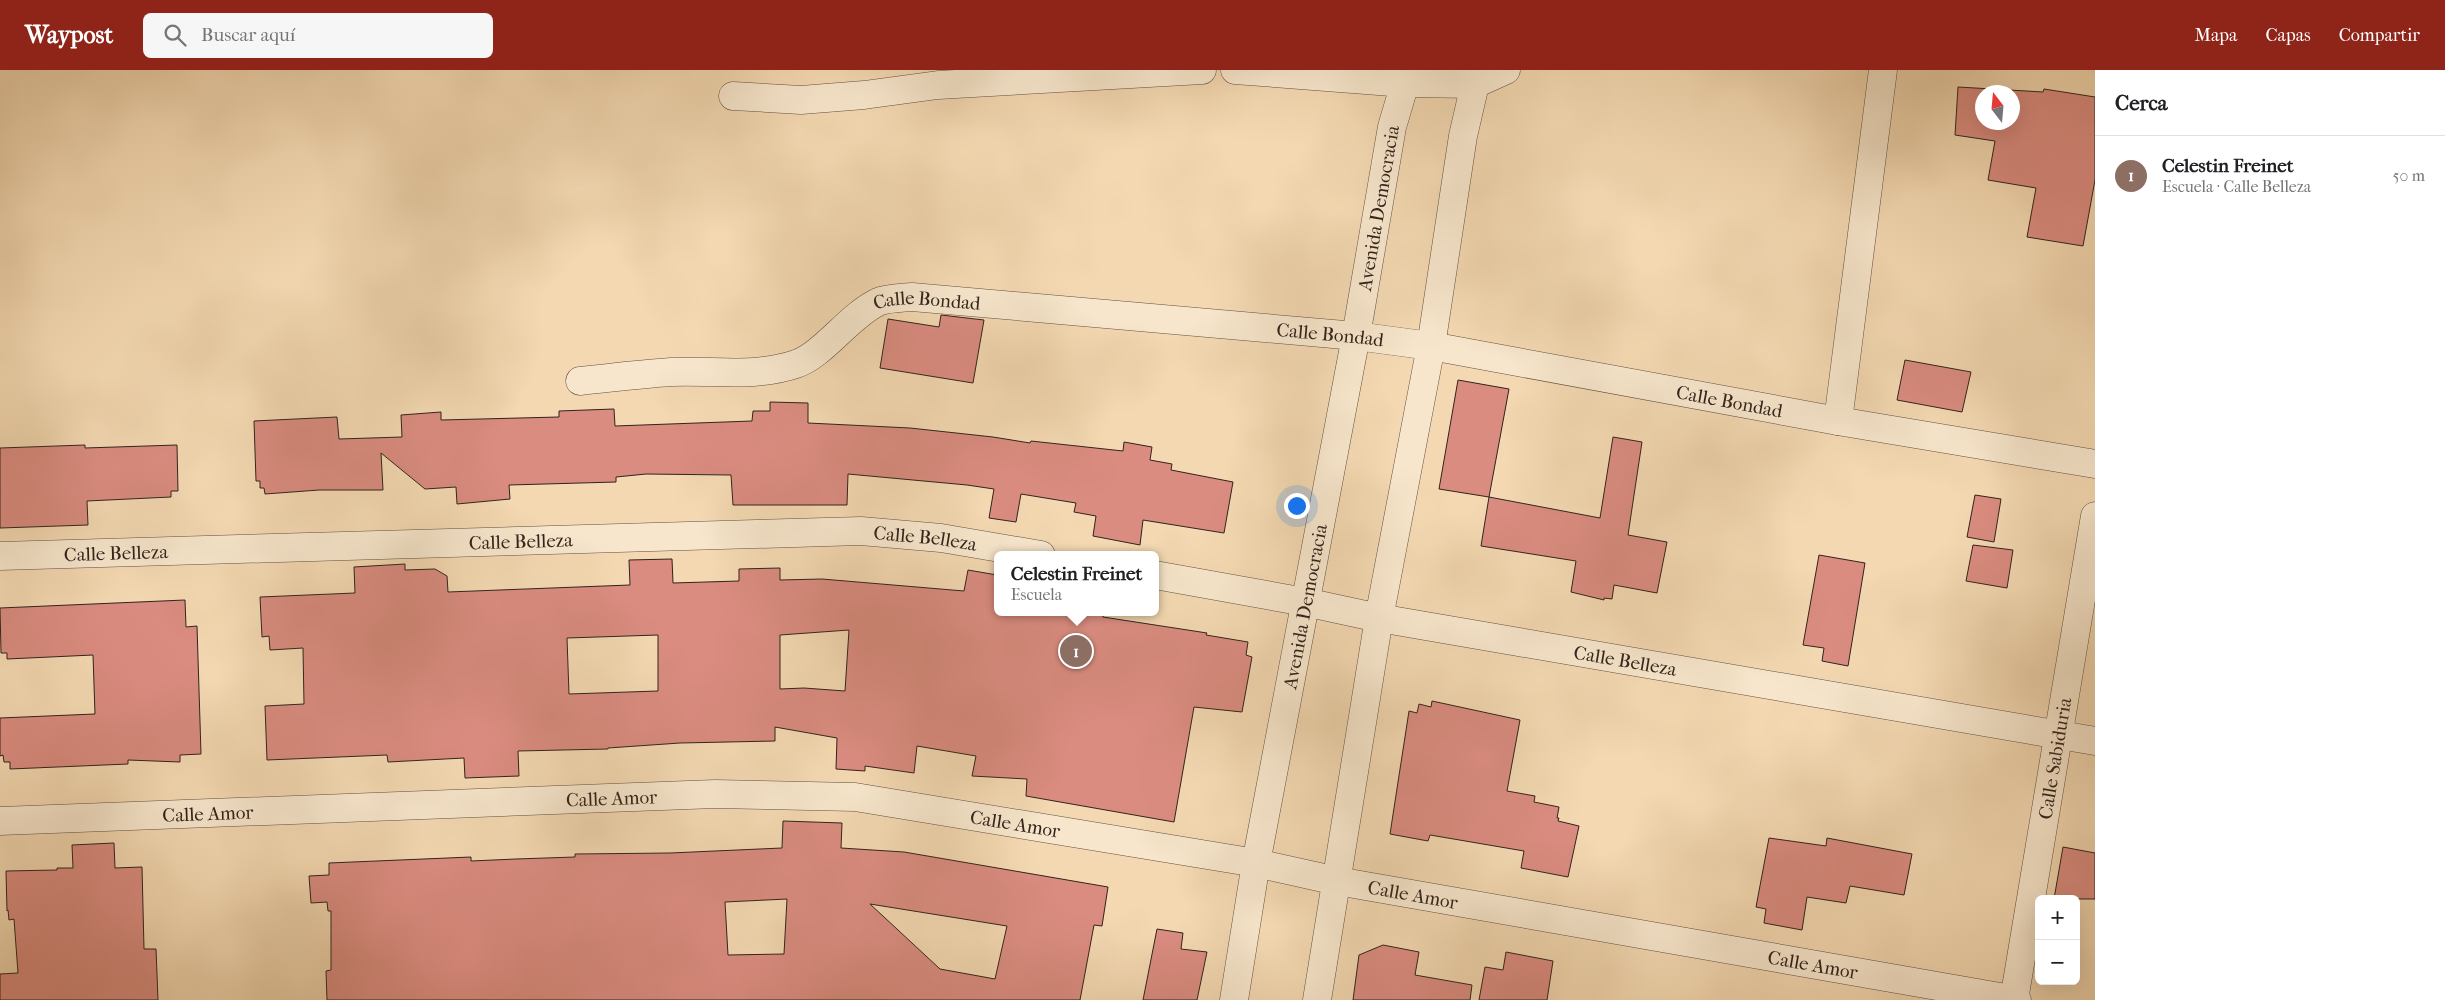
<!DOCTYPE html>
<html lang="es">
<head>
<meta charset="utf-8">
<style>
	body { margin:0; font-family:"IM FELL French Canon",serif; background:#f6f6f6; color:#202124 }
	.controls { position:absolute; right:15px; bottom:15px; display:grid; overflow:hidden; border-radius:8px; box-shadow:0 5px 20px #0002 }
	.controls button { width:45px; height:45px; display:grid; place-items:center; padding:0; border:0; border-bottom:1px solid #e0e0e0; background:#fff; color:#202124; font:25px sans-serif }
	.compass { position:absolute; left:1975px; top:15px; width:45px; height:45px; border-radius:50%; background:#fff; box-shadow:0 5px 20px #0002; rotate:344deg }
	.you { position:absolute; left:1296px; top:435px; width:18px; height:18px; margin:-12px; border:4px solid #fff; border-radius:50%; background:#1a73e8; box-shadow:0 0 0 8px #1a73e833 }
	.badge { display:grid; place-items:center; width:32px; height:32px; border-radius:50%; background:#8f2418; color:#fff; font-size:16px; font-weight:700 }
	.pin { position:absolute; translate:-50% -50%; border:2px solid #fff; box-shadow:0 1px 5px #0006 }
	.popup { position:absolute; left:994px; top:481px; width:165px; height:65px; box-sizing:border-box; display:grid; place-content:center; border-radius:8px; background:#fff; filter:drop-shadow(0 1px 4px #0005); font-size:16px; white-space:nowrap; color:#757577 }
	.popup b { font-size:19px; color:#202124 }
	.popup::after { content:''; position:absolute; left:50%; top:100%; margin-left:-10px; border:10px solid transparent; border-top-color:#fff }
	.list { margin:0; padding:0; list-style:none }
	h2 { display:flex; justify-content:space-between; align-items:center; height:65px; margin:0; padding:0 20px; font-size:21px }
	h2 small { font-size:16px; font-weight:400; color:#757577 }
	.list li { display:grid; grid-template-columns:32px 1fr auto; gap:15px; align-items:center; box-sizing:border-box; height:80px; padding:0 20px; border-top:1px solid #e0e0e0 }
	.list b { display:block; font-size:19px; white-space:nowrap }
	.list p { margin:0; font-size:16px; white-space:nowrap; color:#757577 }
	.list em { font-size:16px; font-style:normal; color:#757577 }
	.icon { flex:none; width:28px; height:28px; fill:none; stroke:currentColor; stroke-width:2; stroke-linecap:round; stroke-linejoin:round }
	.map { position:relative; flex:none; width:2095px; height:930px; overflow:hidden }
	header { display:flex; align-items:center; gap:30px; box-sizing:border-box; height:70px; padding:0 25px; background:#8f2418; color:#fff }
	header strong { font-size:24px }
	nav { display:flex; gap:28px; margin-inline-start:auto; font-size:18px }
	.search { width:350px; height:45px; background:#f6f6f6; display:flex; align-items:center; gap:12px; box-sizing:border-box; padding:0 18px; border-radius:8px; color:#757577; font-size:19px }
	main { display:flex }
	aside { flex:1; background:#fff }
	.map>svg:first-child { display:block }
	.building { fill:#da8c80; stroke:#31231d; fill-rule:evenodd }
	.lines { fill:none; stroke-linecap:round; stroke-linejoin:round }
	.minor-casing { stroke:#625042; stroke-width:29 }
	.minor { stroke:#f7e6cc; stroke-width:28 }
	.labels { text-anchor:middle; stroke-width:5; stroke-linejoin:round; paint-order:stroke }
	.street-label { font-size:19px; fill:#31231d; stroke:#f7e6cc }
</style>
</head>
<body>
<header>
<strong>Waypost</strong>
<div class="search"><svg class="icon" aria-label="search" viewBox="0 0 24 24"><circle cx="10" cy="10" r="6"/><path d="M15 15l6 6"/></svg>Buscar aquí</div>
<nav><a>Mapa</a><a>Capas</a><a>Compartir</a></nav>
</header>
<main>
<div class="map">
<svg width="2095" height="930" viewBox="0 0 2095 930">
	<rect width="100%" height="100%" fill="#f3d8b1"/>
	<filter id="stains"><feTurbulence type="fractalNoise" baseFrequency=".004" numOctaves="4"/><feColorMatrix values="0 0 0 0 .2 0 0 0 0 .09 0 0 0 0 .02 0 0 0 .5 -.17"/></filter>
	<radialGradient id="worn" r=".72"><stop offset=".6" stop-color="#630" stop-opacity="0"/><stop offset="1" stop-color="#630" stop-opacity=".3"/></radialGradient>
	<g class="building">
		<path d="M1958,17l85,5 1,-3 51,8v83l-12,66 -56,-9 9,-49 -48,-8 7,-39 -40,-6zM1982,22h30v30h-30z"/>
		<path d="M941,245l43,5 -11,63 -93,-15 8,-49 51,8z"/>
		<path d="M1905,290l66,12 -9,40 -65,-12z"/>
		<path d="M1458,310l51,9 -20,108 111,21 13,-81 29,5 -14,93 39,7 -10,51 -43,-8 -2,14 -8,-1v2l-33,-8 5,-31 -95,-15 8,-49 -50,-8z"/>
		<path d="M770,332l38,1v20l102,5 83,9 37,6 1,-2 92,10 1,-9 28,5 -2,13 22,4 -1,6 62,12 -9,51 -81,-13 -3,25 -47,-9 3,-20 -22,-4 2,-9 -55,-9 -5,28 -27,-4 5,-29 -27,-4 -119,-11 -1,31h-114l-2,-30 -85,-1 -30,3v5l-107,3 1,14 -53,5 -1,-17 -31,2 -44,-36 2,37h-64l-54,4 -1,-6h-4v-7h-4l-2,-60 83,-4 2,22 63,-2 -1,-22 40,-3v8l118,-3v-6l55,-2 1,17 137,-5 1,-10h17z"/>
		<path d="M85,375v3l92,-3 1,46h-7v6l-84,4 1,24 -88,3v-80z"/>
		<path d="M1975,425l26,4 -7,43 -27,-5z"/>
		<path d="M1973,475l40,5 -6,38 -41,-7z"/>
		<path d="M1819,485l46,8 -17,103 -26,-5 2,-13 -21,-3z"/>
		<path d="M672,489l1,24 66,-2v-12l41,-1v12l42,-1 142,12 4,-21 29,5v37h107l-1,5 104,16 -1,2 42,7 -2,13 6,2 -10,55 -48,-5 -20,115 -148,-26 1,-17 -55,-3 4,-20 -59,-10 -3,27 -49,-7v5l-29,-2 1,-31 -62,-11v14l-95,2 -72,5v1l-90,2 1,25 -54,2 -1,-20 -76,4 -1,-7 -120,5 -2,-54 39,-2 -1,-56 -33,2 -1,-14 -7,1 -2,-40 95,-4 -1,-26 51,-3v6l30,-1 12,7 1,16 182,-7 -1,-25zM849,560l-4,61 -41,-3 -24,1v-54zM658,565v56l-89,3 -2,-56z"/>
		<path d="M185,530l1,27 11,-1 4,128 -21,1v7l-52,-2v4l-118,5v-7h-6l-1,-7 -3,1v-38l95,-4 -2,-59 -86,4v-6h-6l-1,-45z"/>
		<path d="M1432,631l88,19 -13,71 28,5 -1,6 25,5 -2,11h2l-1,3 21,5 -11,51 -47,-9 3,-17 -94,-16 -2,6 -38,-7 19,-123 8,2 2,-9 12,3z"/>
		<path d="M783,751l59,2 -1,25 63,4 204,35 -6,39 -8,-1 -14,75h-753l-1,-29 5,-1v-59h-3l-1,-9 -16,1 -2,-27 20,-1v-12l142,-6v4l45,-2 59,-2v-3l95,-1 112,-5zM787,829l-3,55 -56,1 -3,-53zM870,834l137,22 -12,53 -55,-10z"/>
		<path d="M1769,768l57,8 1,-8 85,16 -8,41 -54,-9 -4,17 -39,-6 -5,33 -38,-7 2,-14 -10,-2z"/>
		<path d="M114,773l1,25 27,-1 2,82h12l2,51h-158v-26l18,-1 -4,-54 -5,1 -1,-10 -1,1 -1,-40 51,-1v-2h16l-1,-23z"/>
		<path d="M2063,777l32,6v46h-41z"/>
		<path d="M1157,859l26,4 -2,16 26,3 -10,48h-54z"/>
		<path d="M1383,875l36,7 -4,23 57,10 -2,15h-117l6,-45z"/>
		<path d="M1506,882l47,9 -6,39h-68l6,-33 18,3z"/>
	</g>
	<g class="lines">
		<defs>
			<g id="minor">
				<path d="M1235,0l170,13 70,1 31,-14"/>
				<path d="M733,26l68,4 63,-5 74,-10 264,-15"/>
				<path id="s1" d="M580,311c30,-3 60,-7 91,-9 43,-2 83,6 125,-8 27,-9 53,-48 82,-62 9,-4 23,-4 34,-5l444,39 75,10 407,75 257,43"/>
				<path d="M1838,351l45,-351"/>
				<path id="s2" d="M0,486l861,-25 80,7 100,17"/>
				<path id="s3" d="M1155,505l150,27 74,16 716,123"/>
				<path id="s4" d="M0,751l715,-27 140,3 401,66 81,18 680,119"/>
				<path id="s5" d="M1234,930l22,-137 100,-527 36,-209 13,-44 9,-13"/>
				<path d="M1317,930l62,-382 52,-272 32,-210 12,-52 -6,-14"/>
				<path id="s6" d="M2014,930l81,-484"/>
			</g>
		</defs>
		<use href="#minor" class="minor-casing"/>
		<use href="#minor" class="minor"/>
	</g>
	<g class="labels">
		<g class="street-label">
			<text dy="7" stroke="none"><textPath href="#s5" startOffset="805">Avenida Democracia</textPath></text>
			<text dy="7" stroke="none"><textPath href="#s1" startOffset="370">Calle Bondad</textPath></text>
			<text dy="7" stroke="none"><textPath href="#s1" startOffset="775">Calle Bondad</textPath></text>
			<text dy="7" stroke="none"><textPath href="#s1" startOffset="1180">Calle Bondad</textPath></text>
			<text dy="7" stroke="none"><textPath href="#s2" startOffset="926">Calle Belleza</textPath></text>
			<text dy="7" stroke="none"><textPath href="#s2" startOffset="521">Calle Belleza</textPath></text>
			<text dy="7" stroke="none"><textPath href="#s2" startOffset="116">Calle Belleza</textPath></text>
			<text dy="7" stroke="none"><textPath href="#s5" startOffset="400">Avenida Democracia</textPath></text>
			<text dy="7" stroke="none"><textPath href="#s3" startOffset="478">Calle Belleza</textPath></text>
			<text dy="7" stroke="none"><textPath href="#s6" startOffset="245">Calle Sabiduria</textPath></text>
			<text dy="7" stroke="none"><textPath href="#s4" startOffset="612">Calle Amor</textPath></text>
			<text dy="7" stroke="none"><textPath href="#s4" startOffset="208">Calle Amor</textPath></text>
			<text dy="7" stroke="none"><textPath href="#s4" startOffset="1018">Calle Amor</textPath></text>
			<text dy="7" stroke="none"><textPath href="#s4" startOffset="1422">Calle Amor</textPath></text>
			<text dy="7" stroke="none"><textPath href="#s4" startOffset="1828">Calle Amor</textPath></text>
		</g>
	</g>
	<rect width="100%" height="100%" filter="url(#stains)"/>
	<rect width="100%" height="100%" fill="url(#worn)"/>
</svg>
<div class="controls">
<button>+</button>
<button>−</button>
</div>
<svg class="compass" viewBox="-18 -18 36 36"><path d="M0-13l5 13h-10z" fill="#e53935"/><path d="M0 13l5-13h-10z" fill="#757577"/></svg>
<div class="you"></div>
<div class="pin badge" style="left:1076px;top:581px;background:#8d6e63">1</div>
<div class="popup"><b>Celestin Freinet</b>Escuela</div>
</div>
<aside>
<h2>Cerca<small></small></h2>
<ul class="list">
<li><span class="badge" style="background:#8d6e63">1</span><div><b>Celestin Freinet</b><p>Escuela · Calle Belleza</p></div><em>50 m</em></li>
</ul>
</aside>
</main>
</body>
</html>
